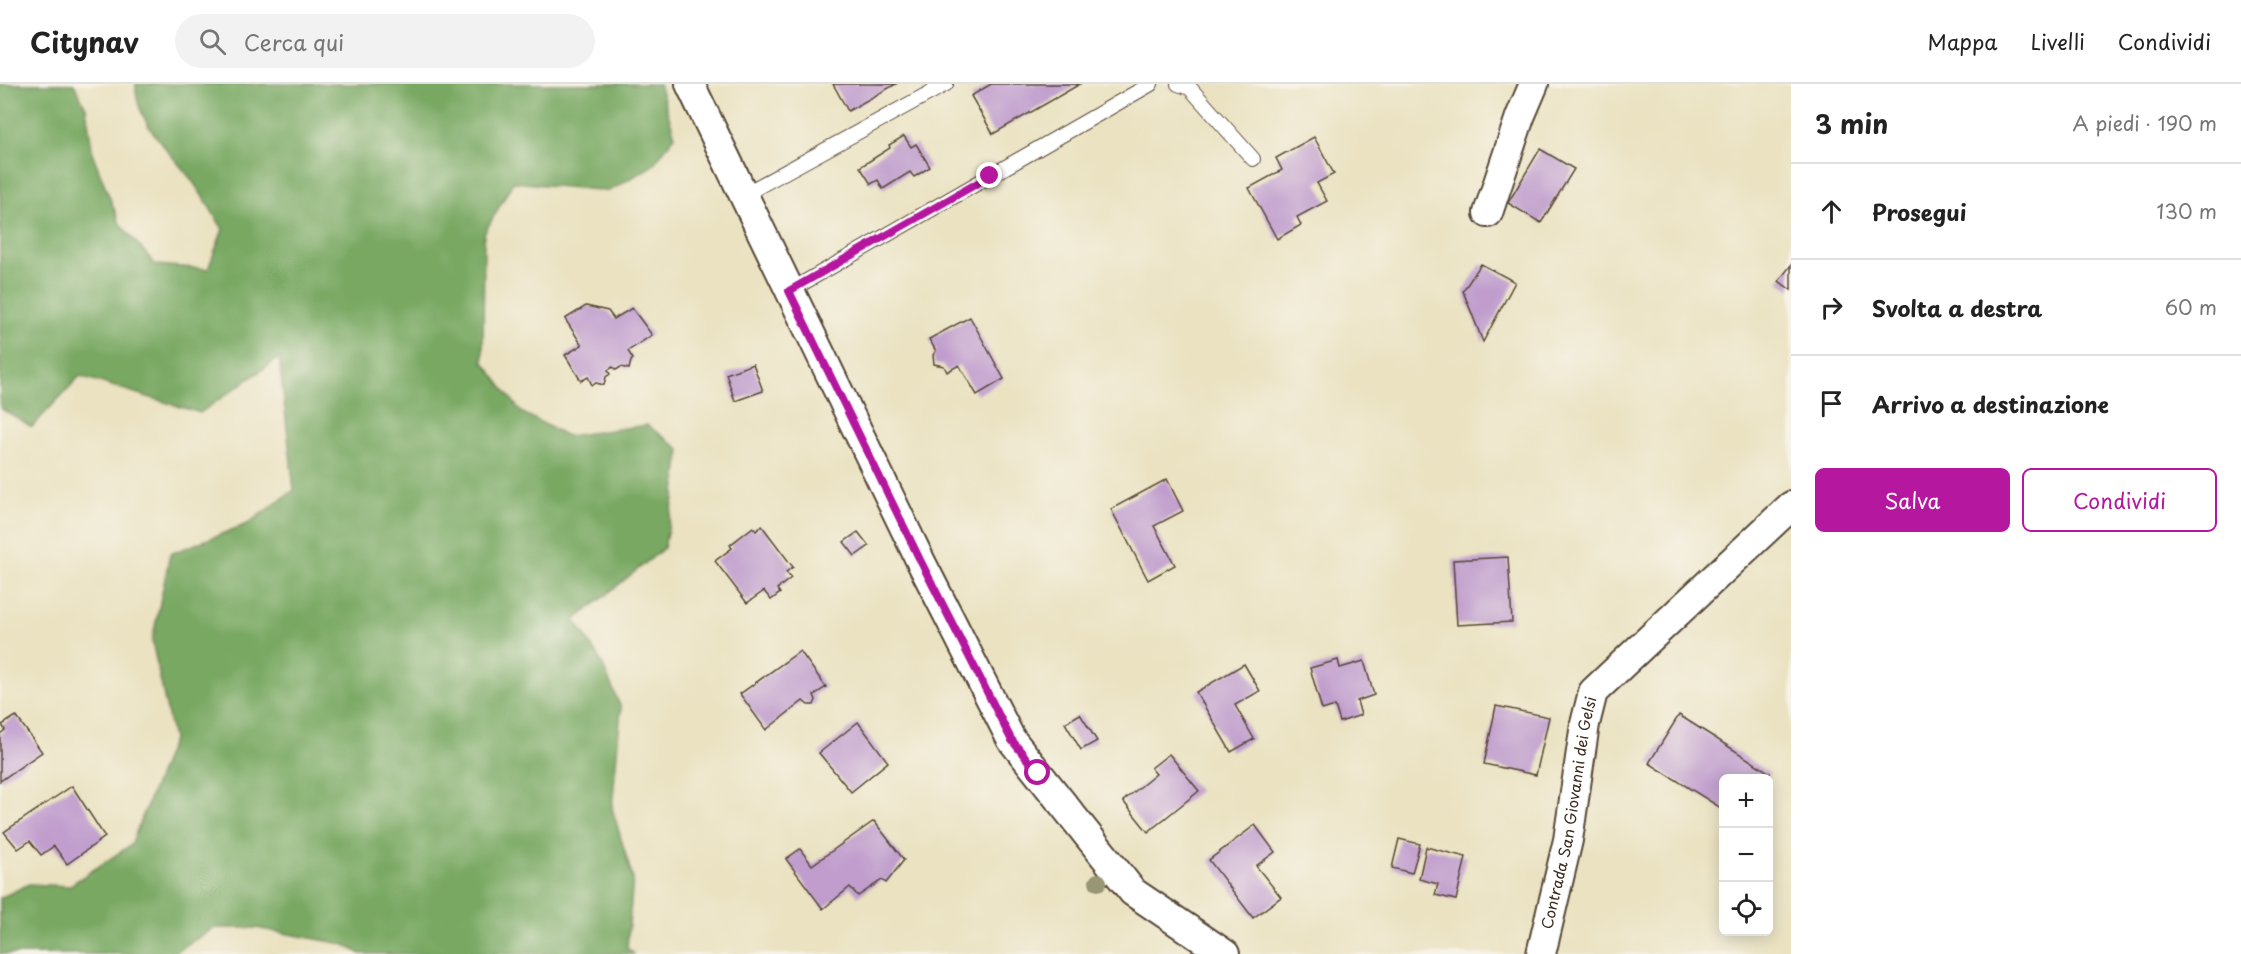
<!DOCTYPE html>
<html lang="it">
<head>
<meta charset="utf-8">
<style>
	body { margin:0; font-family:"Playpen Sans",sans-serif; background:#f2f2f2; color:#222 }
	.controls { position:absolute; right:18px; bottom:18px; display:grid; overflow:hidden; border-radius:9px; box-shadow:0 3px 15px #0003 }
	.controls button { width:54px; height:54px; display:grid; place-items:center; padding:0; border:0; border-bottom:2px solid #e0e0e0; background:#fff; color:#222; font:30px sans-serif }
	.stop { position:absolute; width:18px; height:18px; margin:-14px; border:4px solid #b5179e; border-radius:50%; background:#fff }
	.stop.end { background:#b5179e; border-color:#fff; box-shadow:0 2px 6px #0008 }
	.list { margin:0; padding:0; list-style:none }
	h2 { display:flex; justify-content:space-between; align-items:center; height:78px; margin:0; padding:0 24px; font-size:26px }
	h2 small { font-size:20px; font-weight:400; color:#767676 }
	.list li { display:grid; grid-template-columns:39px 1fr auto; gap:18px; align-items:center; box-sizing:border-box; height:96px; padding:0 24px; border-top:2px solid #e0e0e0 }
	.list b { display:block; font-size:22px; white-space:nowrap }
	.list em { font-size:20px; font-style:normal; color:#767676 }
	.actions { display:flex; gap:12px; padding:18px 24px }
	.actions a { flex:1; padding:14px 0; border:2px solid #b5179e; border-radius:9px; text-align:center; font-size:21px; color:#b5179e }
	.actions .main { background:#b5179e; color:#fff }
	.icon { flex:none; width:33px; height:33px; fill:none; stroke:currentColor; stroke-width:2; stroke-linecap:round; stroke-linejoin:round }
	.map { position:relative; flex:none; width:1791px; height:870px; overflow:hidden }
	header { display:flex; align-items:center; gap:36px; box-sizing:border-box; height:84px; padding:0 30px; background:#fff; border-bottom:2px solid #e0e0e0 }
	header strong { font-size:28px }
	nav { display:flex; gap:33px; margin-inline-start:auto; font-size:21px }
	.search { width:420px; height:54px; background:#f2f2f2; display:flex; align-items:center; gap:15px; box-sizing:border-box; padding:0 21px; border-radius:33px; color:#767676; font-size:22px }
	main { display:flex }
	aside { flex:1; background:#fff }
	.map>svg:first-child { display:block }
	.forest { fill:#78a862; stroke:#5a6940; stroke-width:1.5 }
	.building { fill:#c09dcd }
	.lines { fill:none; stroke-linecap:round; stroke-linejoin:round }
	.service-casing { stroke:#554636; stroke-width:16 }
	.minor-casing { stroke:#554636; stroke-width:32 }
	.service { stroke:#fff; stroke-width:14 }
	.minor { stroke:#fff; stroke-width:28 }
	.tree { fill:#999675 }
	.route { stroke:#b5179e; stroke-width:8 }
	.labels { text-anchor:middle; stroke-width:5; stroke-linejoin:round; paint-order:stroke }
	.street-label { font-size:15px; fill:#3b2a1e; stroke:#f7f3e8 }
</style>
</head>
<body>
<header>
<strong>Citynav</strong>
<div class="search"><svg class="icon" aria-label="search" viewBox="0 0 24 24"><circle cx="10" cy="10" r="6"/><path d="M15 15l6 6"/></svg>Cerca qui</div>
<nav><a>Mappa</a><a>Livelli</a><a>Condividi</a></nav>
</header>
<main>
<div class="map">
<svg width="1791" height="870" viewBox="0 0 1791 870">
	<rect width="100%" height="100%" fill="#f7f3e8"/>
	<filter id="ink" filterUnits="userSpaceOnUse"><feTurbulence type="fractalNoise" baseFrequency=".0167" numOctaves="2"/><feDisplacementMap in="SourceGraphic" scale="12" xChannelSelector="R" yChannelSelector="G"/><feConvolveMatrix kernelMatrix="1 2 1 2 8 2 1 2 1" color-interpolation-filters="sRGB"/></filter>
	<filter id="wash" filterUnits="userSpaceOnUse"><feTurbulence type="fractalNoise" baseFrequency=".008" numOctaves="4" result="noise"/><feDisplacementMap in="SourceGraphic" scale="24" xChannelSelector="R" yChannelSelector="G"/><feGaussianBlur stdDeviation="1.35" result="paint"/><feColorMatrix in="noise" values="0 0 0 0 0 0 0 0 0 0 0 0 0 0 0 0 0 1.4 0 .05"/><feComposite in="paint" operator="in"/></filter>
	<g filter="url(#wash)">
		<rect width="100%" height="100%" fill="#eae2c1"/>
		<path class="forest" d="M0,0h74l12,24 7,47 27,69 36,41 52,4 15,-40c-10,-15 -19,-32 -30,-47 -20,-28 -60,-61 -57,-98h523l16,52 -23,30 -43,25 -96,-9 -29,52 -1,127 38,51 46,24 80,-11 33,24 -5,45 -11,54 -89,72 26,41 20,47 -9,100 21,71 -6,69 7,6h-273l-18,-10 -87,-16h-42l-42,26h-172v-56l29,-14 40,2 62,-41 42,-106 -21,-98 18,-87 77,-30 47,-34 -15,-132 -79,55 -120,-37 -48,51 -32,-19z"/>
		<g id="blocks">
			<g class="building">
				<path d="M833,0h63l-48,27z"/>
				<path d="M991,0h89l-87,50 -22,-38z"/>
				<path d="M904,52l7,11 5,-3 14,23 -16,10 -4,-5 -27,17 -5,-9 -7,4 -11,-17 30,-19 -1,-3z"/>
				<path d="M1314,53l20,37 -17,9 10,18 -30,16 4,8 -24,14 -28,-51 33,-18 -6,-12z"/>
				<path d="M1540,65l34,20 -33,54 -33,-20z"/>
				<path d="M1481,180l34,18 -32,60 -20,-51z"/>
				<path d="M1791,181v25l-12,-9z"/>
				<path d="M586,222l22,5 6,8 18,-11 20,27 -24,16 5,8 -2,2 -2,8 -8,-2 -5,3 -3,-3 -5,3 2,4 -4,3 -2,8 -8,-2 -4,2 -4,-8 -7,4 -16,-26 17,-10 -17,-26z"/>
				<path d="M970,233l34,62 -27,16 -18,-30 -12,7 -3,-6 -10,-2 -1,-9 3,-4 -7,-12z"/>
				<path d="M753,280l10,27 -28,10 -9,-27z"/>
				<path d="M1167,395l16,32 -29,15 21,39 -27,15 -37,-71z"/>
				<path d="M762,442l31,41 -7,5 5,6 -14,11 3,4 -9,7 -7,-9 -17,12 -32,-42 17,-13 -2,-3 23,-18 3,4z"/>
				<path d="M858,448l11,14 -14,10 -11,-14z"/>
				<path d="M1508,473l4,65 -55,3 -4,-65z"/>
				<path d="M800,567l26,36 -12,8 2,5 -2,5h-6l-5,-4 -37,29 -26,-36z"/>
				<path d="M1338,576l2,8 24,-7 10,34 -17,6 4,14 -21,7 -5,-16 -13,4 -12,-42z"/>
				<path d="M1244,580l16,27 -25,14 19,34 -23,13 -35,-60z"/>
				<path d="M1496,622l53,11 -13,58 -52,-11z"/>
				<path d="M1080,630l17,27 -16,9 -16,-27z"/>
				<path d="M1679,631l91,58 -3,5h-43v32l-75,-47z"/>
				<path d="M16,632l26,36 -42,29v-47l5,-4 -3,-5z"/>
				<path d="M858,638l30,40 -37,30 -32,-39z"/>
				<path d="M1169,670l30,37 -51,41 -25,-31 33,-27 -5,-6z"/>
				<path d="M72,702l33,51 -38,27 -13,-18 -13,9 -11,-14 -12,8 -14,-17z"/>
				<path d="M874,737l30,39 -18,23 -4,-3 -24,16 -8,-9 -27,22 -37,-50 14,-10 12,16z"/>
				<path d="M1255,741l20,27 -19,14 25,31 -28,21 -44,-58z"/>
				<path d="M1399,755l21,5 -8,29 -20,-5z"/>
				<path d="M1426,763l40,10 -10,43 -21,-5 3,-11 -19,-5z"/>
			</g>
		</g>
	</g>
	<g filter="url(#ink)">
		<use href="#blocks" fill-opacity="0" stroke="#554636" stroke-width="1.5"/>
		<g class="lines">
			<defs>
				<g id="service">
					<path d="M1178,0l12,4 63,71"/>
					<path d="M743,111l203,-111"/>
					<path d="M789,207l362,-207"/>
				</g>
				<g id="minor">
					<path d="M690,0l231,478 90,177 122,153 92,62"/>
					<path d="M1488,129l32,-96 14,-33"/>
					<path id="s1" d="M1541,870l27,-114 17,-116 8,-32 198,-186"/>
				</g>
			</defs>
			<use href="#service" class="service-casing"/>
			<use href="#minor" class="minor-casing"/>
			<use href="#service" class="service"/>
			<use href="#minor" class="minor"/>
		</g>
		<circle class="tree" cx="1098" cy="798" r="9"/>
	</g>
	<g class="lines" filter="url(#ink)">
		<path class="route" d="M990,92l-201,115 132,271 90,177 27,34"/>
	</g>
	<g class="labels">
		<g class="street-label">
			<text dy="5" stroke="none"><textPath href="#s1" startOffset="144">Contrada San Giovanni dei Gelsi</textPath></text>
		</g>
	</g>
</svg>
<div class="controls">
<button>+</button>
<button>−</button>
<button><svg class="icon" aria-label="locate" viewBox="0 0 24 24"><circle cx="12" cy="12" r="6"/><path d="M12 2v4M12 18v4M2 12h4M18 12h4"/></svg></button>
</div>
<div class="stop" style="left:1038px;top:689px"></div>
<div class="stop end" style="left:990px;top:92px"></div>
</div>
<aside>
<h2>3 min<small>A piedi · 190 m</small></h2>
<ul class="list">
<li><svg class="icon" aria-label="ahead" viewBox="0 0 24 24"><path d="M12 20V5M6 11l6-6 6 6"/></svg><div><b>Prosegui</b></div><em>130 m</em></li>
<li><svg class="icon" aria-label="right" viewBox="0 0 24 24"><path d="M7 20v-9h11M14 6l5 5-5 5"/></svg><div><b>Svolta a destra</b></div><em>60 m</em></li>
<li><svg class="icon" aria-label="arrive" viewBox="0 0 24 24"><path d="M6 21V4h12l-3 4 3 4H6"/></svg><div><b>Arrivo a destinazione</b></div></li>
</ul>
<div class="actions"><a class="main">Salva</a><a>Condividi</a></div>
</aside>
</main>
</body>
</html>
